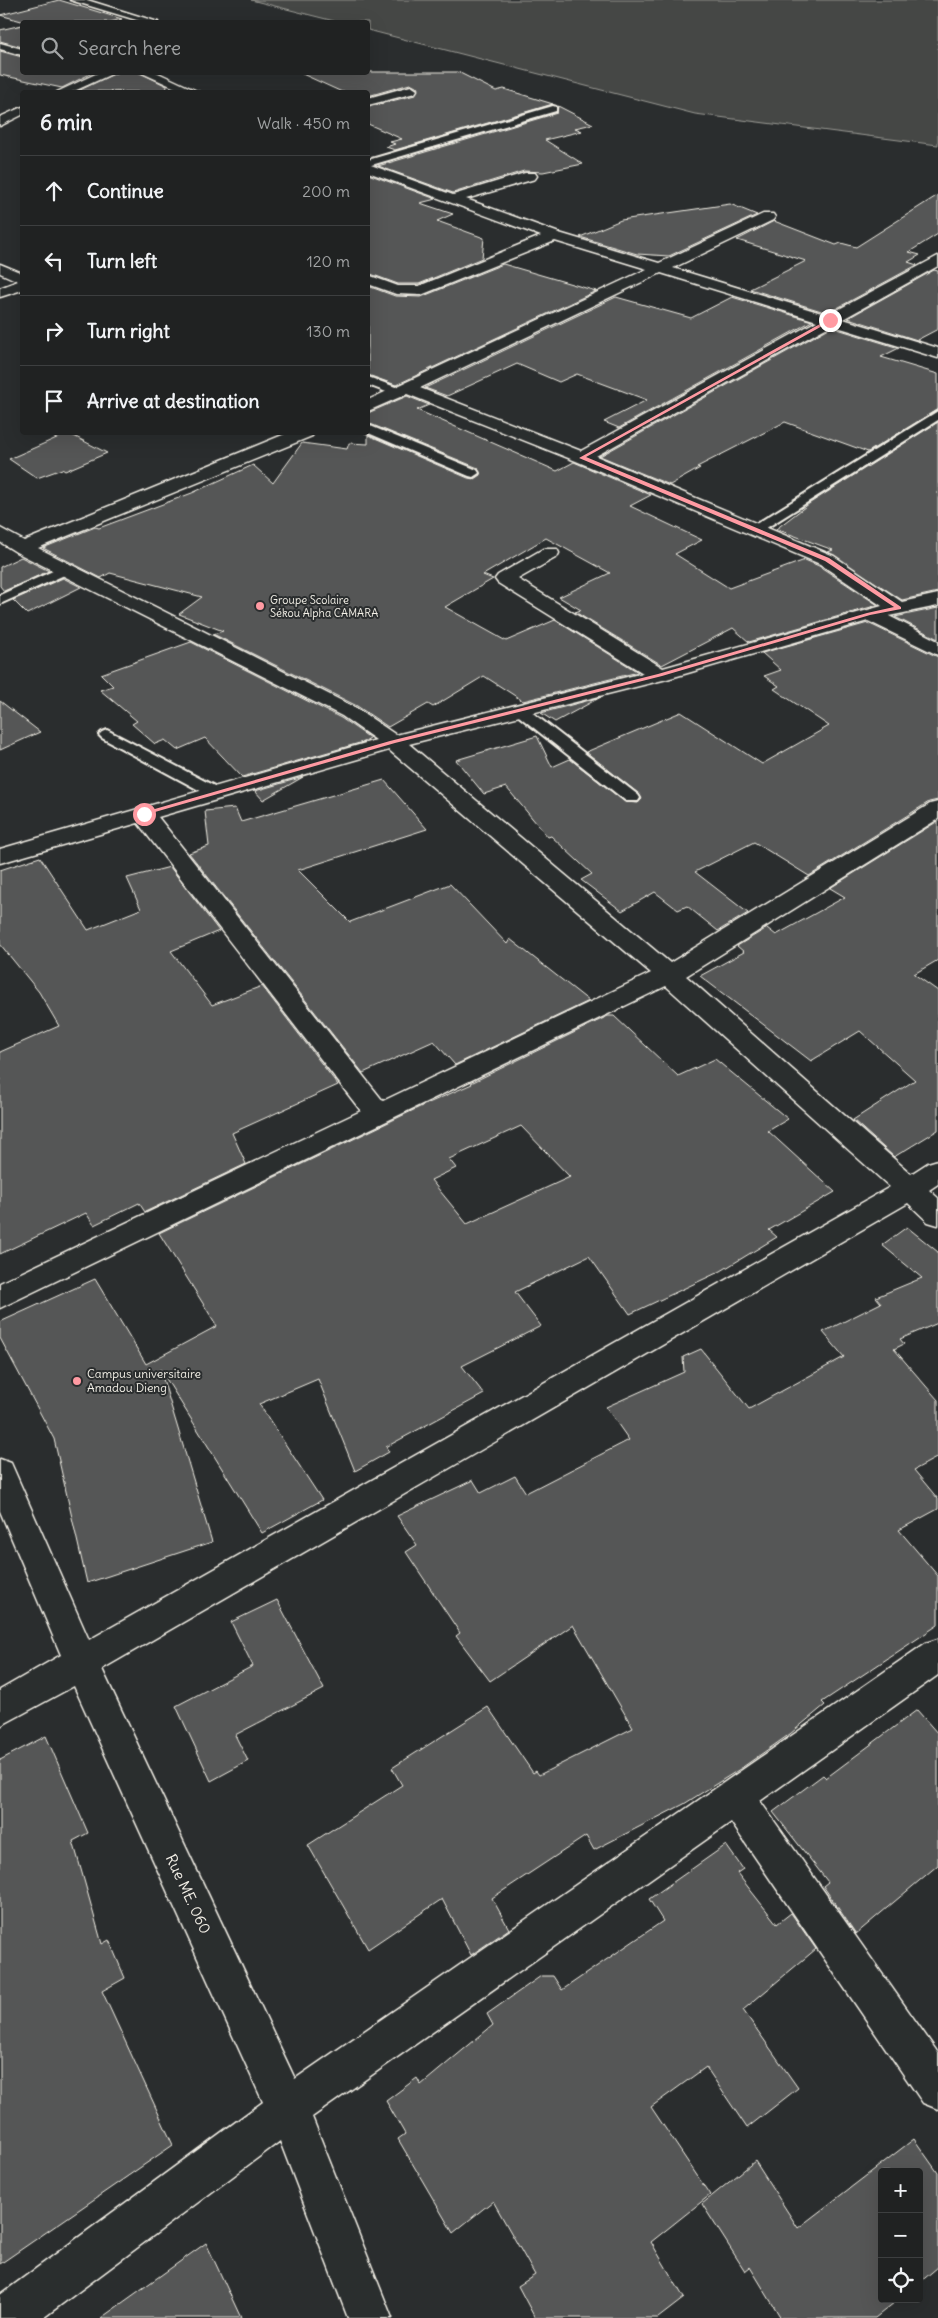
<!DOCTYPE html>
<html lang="en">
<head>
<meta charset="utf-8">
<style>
	body { margin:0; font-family:Delius,sans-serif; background:#2d2f2f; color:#f1f3f6 }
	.controls { position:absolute; right:15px; bottom:15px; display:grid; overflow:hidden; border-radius:5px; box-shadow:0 5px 20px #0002 }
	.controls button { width:45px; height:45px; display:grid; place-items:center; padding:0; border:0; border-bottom:1px solid #3d3f40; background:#202222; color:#f1f3f6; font:25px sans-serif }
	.stop { position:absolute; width:15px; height:15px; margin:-11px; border:4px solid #ff9aa2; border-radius:50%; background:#fff }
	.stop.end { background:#ff9aa2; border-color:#fff; box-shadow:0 1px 5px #0008 }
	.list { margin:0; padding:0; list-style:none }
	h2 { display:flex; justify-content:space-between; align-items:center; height:65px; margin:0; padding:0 20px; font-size:21px }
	h2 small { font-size:16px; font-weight:400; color:#a2a4a5 }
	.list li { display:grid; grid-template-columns:32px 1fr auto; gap:15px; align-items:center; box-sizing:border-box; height:70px; padding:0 20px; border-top:1px solid #3d3f40 }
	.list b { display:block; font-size:19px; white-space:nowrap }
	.list em { font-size:16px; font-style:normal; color:#a2a4a5 }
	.icon { flex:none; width:28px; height:28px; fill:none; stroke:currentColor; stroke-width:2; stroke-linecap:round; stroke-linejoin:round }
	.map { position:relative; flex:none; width:938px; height:2318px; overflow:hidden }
	.search { position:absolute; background:#202222; box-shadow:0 5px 20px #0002; left:20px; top:20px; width:350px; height:55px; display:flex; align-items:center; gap:12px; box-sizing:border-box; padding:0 18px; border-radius:5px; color:#a2a4a5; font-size:19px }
	.panel { position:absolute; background:#202222; box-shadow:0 5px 20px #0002; left:20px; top:90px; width:350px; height:345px; border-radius:5px }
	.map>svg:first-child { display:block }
	.green { fill:#444645; stroke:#9c9c96 }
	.building { fill:#555756; stroke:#f4f1e8; fill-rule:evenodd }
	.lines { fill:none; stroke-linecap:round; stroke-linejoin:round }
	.service-casing { stroke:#f4f1e8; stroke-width:4 }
	.minor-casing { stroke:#f4f1e8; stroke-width:3 }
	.service { fill:#2a2d2e; fill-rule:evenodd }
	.minor { fill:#2a2d2e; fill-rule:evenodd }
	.route { fill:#ff9aa2 }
	.poi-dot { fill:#ff9aa2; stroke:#2a2d2e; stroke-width:2 }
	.labels { text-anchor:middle; stroke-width:4; stroke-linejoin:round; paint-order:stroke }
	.far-poi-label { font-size:11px; fill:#f4f1e8; stroke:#2a2d2e; text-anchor:start }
	.poi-label { font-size:12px; fill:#f4f1e8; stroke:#2a2d2e; text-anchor:start }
	.near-street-label { font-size:15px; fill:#f4f1e8; stroke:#2a2d2e }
</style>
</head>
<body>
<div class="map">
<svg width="938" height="2318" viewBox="0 0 938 2318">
	<rect width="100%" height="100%" fill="#2a2d2e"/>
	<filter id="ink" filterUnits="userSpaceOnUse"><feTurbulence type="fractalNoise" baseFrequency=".02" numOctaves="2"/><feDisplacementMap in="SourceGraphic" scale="10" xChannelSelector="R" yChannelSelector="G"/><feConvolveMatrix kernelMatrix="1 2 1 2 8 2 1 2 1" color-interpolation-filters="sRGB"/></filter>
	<g filter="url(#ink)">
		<path class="green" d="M251,0h687v145l-243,-31 -327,-84v-8h-30z"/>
		<g class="building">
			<path d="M59,0l63,19 -12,3h-85l-25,-7z"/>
			<path d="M22,25v22l-22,-6v-11z"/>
			<path d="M0,51l22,6v15h72l-32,16 -62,-13z"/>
			<path d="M118,72h20l29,14 -1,6 -88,-1z"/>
			<path d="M298,72h160l38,19 8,-2 49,15 -158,46 -9,-3 9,-3 -5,-2 12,-3 -34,-15v-17l47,-12 3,-7 -8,-4 -42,12v-4h-26z"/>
			<path d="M558,106l35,18 -18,4 7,3 -37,9 38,24 -40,8 -19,-1 -71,22 -75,-27 179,-53z"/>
			<path d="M368,174l68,25 -16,4 33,11 -16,7 47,17 -2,20 -63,26h-21l-30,-11z"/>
			<path d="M938,195v39l-29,18 11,3 -12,7 9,3 -89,48 -78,-24 56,-28 -69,-21 37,-19 62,24 5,-2 15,4z"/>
			<path d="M730,204l27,11 -88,41 -32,-2 -57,-17 41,-17z"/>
			<path d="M503,264l93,27 -200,94 -28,-10v-89l27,10 26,1z"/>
			<path d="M934,270l4,1v58l-21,11 -69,-22z"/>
			<path d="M616,297l75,21 41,-21 80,24 -193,107 -15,-6 43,-22 -70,-26 -18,8 -42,-18 -70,32 -22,-8z"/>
			<path d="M831,327l68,21 -18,9 57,17v35l-70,43 -83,-30 -88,45 3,1 -30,17 -70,-29z"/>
			<path d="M407,396l22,9 -12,5 140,61 17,-9 77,33 -21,11 72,34 -27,14 54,34 76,-28 14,6 59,39 -129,37 -16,-14 -71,37 -87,-53 6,-2 -22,-13 51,-24 -64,-35 -63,37 10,4 -48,28 61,34 49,-21 83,52 -115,29 -39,-25 -51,31 -5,-3 -40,23 -31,-21 -144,-72 10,-3 -44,-17 23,-17 -92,-24 -9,5 -58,-30 52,-21 4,1 93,-35 61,-28 20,18 29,-40 45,6 2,-6 19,1v-9l100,43 6,1 6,-4 -2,-7 -110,-45v-10z"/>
			<path d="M938,422v170l-36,8 -74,-48 5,-2 -57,-21 34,-26z"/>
			<path d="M68,433l39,20 -42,18 -3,-2 -25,9 -28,-19z"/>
			<path d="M21,557l28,14 -45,20 -4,-5v-19z"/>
			<path d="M63,578l18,9 -54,27 -14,-14z"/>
			<path d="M938,608v31l-43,-22z"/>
			<path d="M868,623l70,34v143l-9,2 -120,74 -55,-34 -59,30 53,41 -30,18 -31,-25 -9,4 -23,-18 -33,19 -41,-31 11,-6 -41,-38 -3,1 -42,-50 -22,7 -28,-34 81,-24 15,31 18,-8 55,43 13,1 4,-4 -3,-5 -53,-42 95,-40 81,52 67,-38 -55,-37 5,-3 -15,-10 17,-6 -19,-17z"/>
			<path d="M191,642l150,76 29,20 -7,4 -121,35 -37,-39 -28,12 -12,-10 -10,4 -23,-20 5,-3 -37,-31 13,-4 -12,-12z"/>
			<path d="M601,697l-46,25 -14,-9z"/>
			<path d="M0,701l40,31 -40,18z"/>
			<path d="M303,777l-40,23 -8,-9z"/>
			<path d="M384,780l43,49 -129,41 52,52 100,-38 57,60 3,-5 79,62 -134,64 -21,-24 -71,32 -174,-220 20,-7 -4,-35 30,-3 6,14z"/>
			<path d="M938,821v139l-24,14 24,17v139l-44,27 -41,-37 62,-40 -55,-49 -49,30 -111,-85 44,-24 -7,-6 30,-18 9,7 69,-38 -15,-9z"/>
			<path d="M40,857l48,73 53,-21 -14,-31 43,-11 49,64 -48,20 41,54 50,-19 76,99 -106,48 14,31 -101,48 -6,-9 -45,22 -8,-12 -86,41v-202l59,-26 -20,-34 -39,-48v-74z"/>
			<path d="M608,1016h6l64,60 37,-17 73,60 -20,12 67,61 -66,38 8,7 -56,34 -91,43 -41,-58 -74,36 26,34 -79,40 22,28 -98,53 3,5 -34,19 -37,-92 -59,25 63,96 -60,33 -102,-164 52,173 -125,41 -33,-144 -54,-101v-16l95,-43 51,85 71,-38 -58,-93 265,-128 48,-21 -1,-1zM521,1126l49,51 -103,47 -36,-44 25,-12 -7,-9z"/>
			<path d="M907,1227l31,25v71l-38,16 4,5 -10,5 44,51v57l-24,13 24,29v10l-39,21 39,46v49l-116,77 3,3 -35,29 -50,35 -56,35 -90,46 -8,-14 -94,62 17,31 -38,26 -29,-56 -74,50 -60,-104 94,-60 -10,-17 96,-61 45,66 3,-2 3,4 94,-47 -60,-103 -83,56 -34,-45 4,-3 -54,-81 11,-7 -20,-29 76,-36 8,13 34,-17 11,17 103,-53 -23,-33 78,-35 -1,-15 18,-8 48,60 95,-52 -21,-25 58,-29 -5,-6 46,-19 -40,-33z"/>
			<path d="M277,1600l47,89 -89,46 13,26 -37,20 -35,-75 77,-40 -22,-44z"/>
			<path d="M917,1710l21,24v131l-82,69 -33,-48 5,-4 -55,-70 50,-37 3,3z"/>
			<path d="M46,1736l42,97 -15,8 29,103 7,-4 16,38 -23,13 71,154 -173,119v-504z"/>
			<path d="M726,1845l17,24 -6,4 40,51 14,-11 25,36 -73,61 55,78 -51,40 -41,-61 -55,40 59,88 -59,47 33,56 -26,20h-123l-17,-32 17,-11 -42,-74 -40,32 -55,-94 7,-5 -19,-33 31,-23 4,7 72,-60 -6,-11 54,-38h12l9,14 101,-69 -14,-22z"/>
			<path d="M914,2139l24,34v94l-19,16v-111h-37v127h17l-24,19h-94l-31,-51 -5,4 -43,-67 53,-43 43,67z"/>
			<path d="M206,2243l35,75h-140z"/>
		</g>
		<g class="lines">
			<defs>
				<g id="service">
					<path d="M553,106l3,1v4l-188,55v-6z"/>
					<path d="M368,377l33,12 2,3 -6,4 -29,-11z"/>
					<path d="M938,411v9l-178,112h-10l-2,-3z"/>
					<path d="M368,425l109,45 2,3 -6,4 -4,-1 -103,-44z"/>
					<path d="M66,565l5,1 2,3 -2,3 -71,32v-9z"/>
					<path d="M520,705l5,2 113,88 2,3 -2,3h-12l-111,-88 -3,-3z"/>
					<path d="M107,730l115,60 2,3 -2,3h-12l-108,-58 -3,-3 3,-3z"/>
				</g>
				<g id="minor">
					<path d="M70,0h17l71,22h-15z"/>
					<path d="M0,43l22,6v6l-22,-6z"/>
					<path d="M100,72h16l-44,20h-15z"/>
					<path d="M140,72h16l43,20h-15z"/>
					<path d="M411,86l6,4 -2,3 -47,12v-7z"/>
					<path d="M22,107v8l-22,11v-9z"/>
					<path d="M368,164l85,31 72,-22h10l2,3 -2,3 -69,20 93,34 100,30 104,-49h10l2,3 -2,3 -100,48 155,47 110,-59v10l-95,53 95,29v10l-107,-33 -235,131 238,100 68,46 36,-8v12l-49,10 49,25v14l-70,-34 -201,58 -258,65 261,219 260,-159 8,-2v17l-252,157 225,198 17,-11 10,-3v24l-9,6 9,8v27l-10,-3 -20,-19 -806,466 193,410 631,-436 12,-4v36l-178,126 178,252v56l-15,-6 -192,-281 -419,295 80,201h-44l-68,-177 -237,177h-43v-23l263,-193 -189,-416 -74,40v-36l61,-35 -61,-144v-52l11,4 78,177 801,-453 -224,-201 -666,322v-25l361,-172 -223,-288 -138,40v-14l376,-109 -34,-24 -326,-164 -16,-10v-14l24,13 266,-109h24l-2,4 -274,112 318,160 40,27 247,-62 -145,-90 -3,-4 3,-4 45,-26h14l2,4 -2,4 -39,22 145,89 219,-62 -62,-42 -244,-103 -169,-67 -39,17v-11l279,-131 -92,-28 -134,54 -25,-1 -28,-10v-9l30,11h21l122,-50 -173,-64zM661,273l156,48 -236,130 -161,-63zM389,750l262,223 -268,128 -225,-284z"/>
					<path d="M0,264l22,9v17l-22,7v-9l18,-7 -18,-8z"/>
				</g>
			</defs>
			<use href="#service" class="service-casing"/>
			<use href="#minor" class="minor-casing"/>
			<use href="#service" class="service"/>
			<use href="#minor" class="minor"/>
		</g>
	</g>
	<path class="route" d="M829,319l4,1 -247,137 243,101 72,49v2l-31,6 -208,61 -267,67 -254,73v-3l249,-72 268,-67 209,-61 27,-6 -69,-46 -246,-103z"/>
	<g class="poi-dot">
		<circle cx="260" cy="606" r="5"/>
		<circle cx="77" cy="1381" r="5"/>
	</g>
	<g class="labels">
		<g class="far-poi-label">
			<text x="270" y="604">Groupe Scolaire<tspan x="270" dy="13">Sékou Alpha CAMARA</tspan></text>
		</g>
		<g class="poi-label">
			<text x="87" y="1378">Campus universitaire<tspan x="87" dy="14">Amadou Dieng</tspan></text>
		</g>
		<g class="near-street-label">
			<text transform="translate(188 1894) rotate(65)" y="5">Rue ME. 060</text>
		</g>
	</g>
</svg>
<div class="controls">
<button>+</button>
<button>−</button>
<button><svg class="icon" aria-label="locate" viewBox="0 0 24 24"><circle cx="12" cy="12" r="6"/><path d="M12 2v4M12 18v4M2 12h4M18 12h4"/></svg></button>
</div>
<div class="stop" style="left:144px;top:814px"></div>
<div class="stop end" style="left:830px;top:320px"></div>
<div class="search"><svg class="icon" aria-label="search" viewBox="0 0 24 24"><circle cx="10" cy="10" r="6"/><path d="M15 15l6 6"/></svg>Search here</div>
<section class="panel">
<h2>6 min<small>Walk · 450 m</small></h2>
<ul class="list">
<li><svg class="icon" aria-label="ahead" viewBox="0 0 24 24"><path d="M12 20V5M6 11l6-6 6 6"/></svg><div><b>Continue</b></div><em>200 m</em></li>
<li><svg class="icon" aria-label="left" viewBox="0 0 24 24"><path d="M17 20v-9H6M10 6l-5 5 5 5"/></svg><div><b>Turn left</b></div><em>120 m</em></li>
<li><svg class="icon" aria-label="right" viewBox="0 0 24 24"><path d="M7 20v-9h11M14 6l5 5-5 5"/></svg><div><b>Turn right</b></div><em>130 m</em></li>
<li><svg class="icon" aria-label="arrive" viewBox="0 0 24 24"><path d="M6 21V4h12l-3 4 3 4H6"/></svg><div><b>Arrive at destination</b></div></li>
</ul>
</section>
</div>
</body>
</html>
